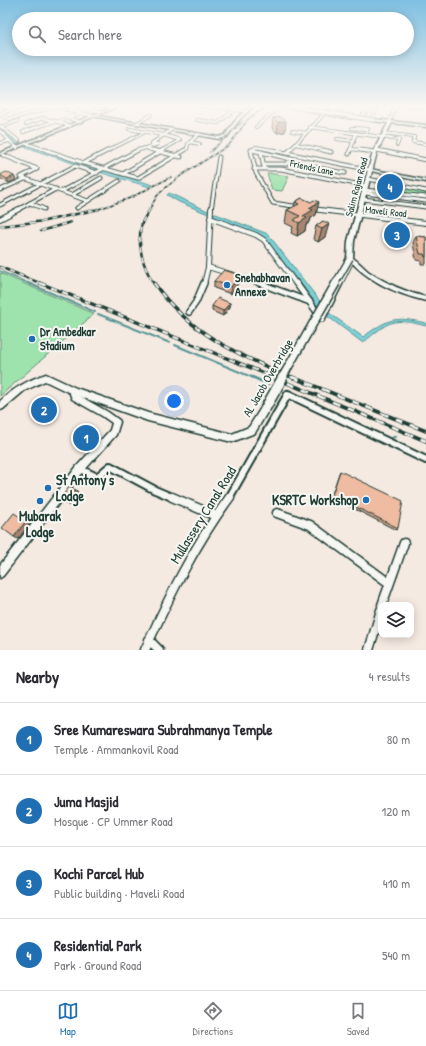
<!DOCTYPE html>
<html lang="en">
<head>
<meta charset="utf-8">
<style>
	body { margin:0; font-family:"Patrick Hand",sans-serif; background:#f7f7f7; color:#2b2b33 }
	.controls { position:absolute; right:12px; bottom:12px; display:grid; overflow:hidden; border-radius:8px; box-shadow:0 2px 10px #0003 }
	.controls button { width:36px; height:36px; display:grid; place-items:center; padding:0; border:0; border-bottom:1px solid #e1e1e2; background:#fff; color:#2b2b33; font:20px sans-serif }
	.you { position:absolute; left:174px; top:401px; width:14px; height:14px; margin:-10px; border:3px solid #fff; border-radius:50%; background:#1a73e8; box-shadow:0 0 0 6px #1a73e833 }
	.badge { display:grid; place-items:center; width:26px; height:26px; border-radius:50%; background:#1f6fb2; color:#fff; font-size:13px; font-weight:700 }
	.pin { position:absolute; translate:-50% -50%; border:2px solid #fff; box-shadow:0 1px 4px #0006 }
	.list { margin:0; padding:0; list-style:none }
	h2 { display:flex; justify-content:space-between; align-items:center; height:52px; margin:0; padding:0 16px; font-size:17px }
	h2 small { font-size:13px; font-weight:400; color:#7c7c81 }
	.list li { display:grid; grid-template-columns:26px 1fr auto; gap:12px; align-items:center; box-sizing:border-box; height:72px; padding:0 16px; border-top:1px solid #e1e1e2 }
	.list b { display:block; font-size:15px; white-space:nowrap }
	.list p { margin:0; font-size:13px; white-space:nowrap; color:#7c7c81 }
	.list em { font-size:13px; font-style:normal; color:#7c7c81 }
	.icon { flex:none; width:22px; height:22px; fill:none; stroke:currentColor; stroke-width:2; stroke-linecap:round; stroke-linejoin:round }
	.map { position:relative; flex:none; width:426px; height:650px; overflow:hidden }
	.search { position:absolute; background:#fff; box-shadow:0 2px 10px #0003; left:12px; right:12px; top:12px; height:44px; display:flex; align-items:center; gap:10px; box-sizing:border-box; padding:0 14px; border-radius:22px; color:#7c7c81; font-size:15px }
	.sheet { height:340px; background:#fff }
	nav { display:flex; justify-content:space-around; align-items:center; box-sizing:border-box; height:56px; border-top:1px solid #e1e1e2; background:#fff; font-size:11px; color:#7c7c81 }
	nav a { display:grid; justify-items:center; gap:2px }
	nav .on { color:#1f6fb2 }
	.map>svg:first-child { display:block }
	.green { fill:#9ee2ad; stroke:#5e9070 }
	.water { fill:#7ecfd6; stroke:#589595 }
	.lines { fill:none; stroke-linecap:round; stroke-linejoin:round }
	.stream-far2 { stroke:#589595; stroke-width:1.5 }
	.stream-far1 { stroke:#589595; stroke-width:2 }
	.stream { stroke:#589595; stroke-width:2.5 }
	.minor-far5-casing { stroke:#1f3d34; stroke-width:4 }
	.minor-far4-casing { stroke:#1f3d34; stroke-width:5 }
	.minor-far3-casing { stroke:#1f3d34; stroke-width:6 }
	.minor-far2-casing { stroke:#1f3d34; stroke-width:8 }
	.minor-far1-casing { stroke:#1f3d34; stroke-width:10 }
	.minor-casing { stroke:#1f3d34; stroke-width:11 }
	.tertiary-casing { stroke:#1f3d34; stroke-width:3 }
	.secondary-casing { stroke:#1f3d34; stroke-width:3 }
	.minor-far5 { stroke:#f6f6f2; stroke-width:2.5 }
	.minor-far4 { stroke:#f6f6f2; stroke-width:3 }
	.minor-far3 { stroke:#f6f6f2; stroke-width:4 }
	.minor-far2 { stroke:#f6f6f2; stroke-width:5 }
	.minor-far1 { stroke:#f6f6f2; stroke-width:6 }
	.minor { stroke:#f6f6f2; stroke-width:8 }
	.tertiary { fill:#f6f6f2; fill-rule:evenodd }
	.secondary { fill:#f6f6f2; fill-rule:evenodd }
	.rail-far3-casing { stroke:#1f3d34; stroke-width:1.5 }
	.rail-far2-casing { stroke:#1f3d34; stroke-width:2.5 }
	.rail-far1-casing { stroke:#1f3d34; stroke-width:3.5 }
	.rail-casing { stroke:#1f3d34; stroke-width:4 }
	.rail-far3 { stroke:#f6f6f2; stroke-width:1; stroke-dasharray:3; stroke-linecap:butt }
	.rail-far2 { stroke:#f6f6f2; stroke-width:1.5; stroke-dasharray:5; stroke-linecap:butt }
	.rail-far1 { stroke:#f6f6f2; stroke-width:2; stroke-dasharray:6; stroke-linecap:butt }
	.rail { stroke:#f6f6f2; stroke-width:2.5; stroke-dasharray:8; stroke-linecap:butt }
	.secondary-bridge-far3-casing { stroke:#1f3d34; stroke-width:5; stroke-linecap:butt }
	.secondary-bridge-far2-casing { stroke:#1f3d34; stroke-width:8; stroke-linecap:butt }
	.secondary-bridge-far1-casing { stroke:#1f3d34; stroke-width:10; stroke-linecap:butt }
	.secondary-bridge-casing { stroke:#1f3d34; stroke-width:12; stroke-linecap:butt }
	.secondary-bridge-far3 { stroke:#f6f6f2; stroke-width:3.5 }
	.secondary-bridge-far2 { stroke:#f6f6f2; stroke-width:5.5 }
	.secondary-bridge-far1 { stroke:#f6f6f2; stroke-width:7 }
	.secondary-bridge { stroke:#f6f6f2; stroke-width:9 }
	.wall { fill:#cea18a; stroke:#1f3d34 }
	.shaded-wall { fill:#a78371; stroke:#1f3d34 }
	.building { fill:#efbba1; stroke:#1f3d34 }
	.poi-dot { fill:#1f6fb2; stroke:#f6f6f2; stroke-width:1.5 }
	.labels { text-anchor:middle; stroke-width:4; stroke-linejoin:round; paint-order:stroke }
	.far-street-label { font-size:10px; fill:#1f3d34; stroke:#f6f6f2 }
	.poi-label { font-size:12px; font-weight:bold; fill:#1f3d34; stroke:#f6f6f2; text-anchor:start }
	.street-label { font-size:12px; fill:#1f3d34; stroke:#f6f6f2 }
	.near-poi-label { font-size:14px; font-weight:bold; fill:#1f3d34; stroke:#f6f6f2; text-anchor:start }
	.near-street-label { font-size:14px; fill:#1f3d34; stroke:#f6f6f2 }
</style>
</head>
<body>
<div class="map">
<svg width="426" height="650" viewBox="0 0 426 650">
	<rect width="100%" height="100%" fill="#f5eae2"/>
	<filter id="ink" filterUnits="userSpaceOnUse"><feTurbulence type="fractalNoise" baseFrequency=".025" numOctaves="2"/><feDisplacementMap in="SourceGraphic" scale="8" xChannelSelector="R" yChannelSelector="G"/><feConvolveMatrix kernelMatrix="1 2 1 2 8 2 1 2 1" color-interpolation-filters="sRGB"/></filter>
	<g filter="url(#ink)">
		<g class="green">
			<path d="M267,173l22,3 -7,15 -10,-1z"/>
			<path d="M382,184l44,8v4l-46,-6z"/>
			<path d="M0,273l94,41 -94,82z"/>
		</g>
		<g class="water">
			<path d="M0,127l18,15 135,43 -3,2 -45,-13 -89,-30 -16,-14z"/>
			<path d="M169,193l39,18 60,23 61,79 34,24c26,-19 31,-21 63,-14v3c-34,-9 -37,-5 -63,17l-36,-27 -11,-12 -49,-63 -10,-7 -78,-32 -12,-7z"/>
		</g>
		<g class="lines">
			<path class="stream-far2" d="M0,271l30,13"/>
			<g class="stream-far1">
				<path d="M28,283l67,29"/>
				<path d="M98,314l72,29"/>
				<path d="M175,345l79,33"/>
			</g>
			<g class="stream">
				<path d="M252,377l16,7"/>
				<path d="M388,440l8,-4"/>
			</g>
			<defs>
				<g id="minor-far5">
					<path d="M0,105l12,4"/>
					<path d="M45,105l22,5"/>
					<path d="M83,105l-4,1 23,6"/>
					<path d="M99,105l14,3"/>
					<path d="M193,105l53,6"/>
					<path d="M408,105l13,2"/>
					<path d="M73,111l20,5"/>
					<path d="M311,112l40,6"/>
					<path d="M0,113l32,-8"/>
					<path d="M338,114l6,-9"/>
					<path d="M0,115l10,4 44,-12"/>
					<path d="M361,117l9,-9"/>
					<path d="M68,118l12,4"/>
					<path d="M371,118l6,-9"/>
					<path d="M197,120l21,3 17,-13"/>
					<path d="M390,121l5,-13 8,-3"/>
					<path d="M57,122l24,-9"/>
					<path d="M137,123l14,-8"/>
					<path d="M26,124l17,-6 11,3"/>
					<path d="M0,126l19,15"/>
					<path d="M1,127l17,-6"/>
					<path d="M256,127l21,-18 9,-4"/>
					<path d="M310,127l72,10"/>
					<path d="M352,128l16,1 -3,5"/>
					<path d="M129,129l35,6 -12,8 6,1 -22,7"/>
					<path d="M0,131l17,17"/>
					<path d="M292,131l14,2"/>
					<path d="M23,132l32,-11 15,5"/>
					<path d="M384,133l30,4 -1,5 13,2"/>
					<path d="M382,137l17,3 -2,5"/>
					<path d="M337,139l17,2"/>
					<path d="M190,142l10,2"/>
					<path d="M0,143l9,-2"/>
					<path d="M28,144l21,7"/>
					<path d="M296,144l31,7"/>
					<path d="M148,149l9,2"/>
					<path d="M351,149l17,2"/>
					<path d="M251,150l5,1"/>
					<path d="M376,150l6,1"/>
					<path d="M107,151l38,-19"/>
					<path d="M161,151l19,-11 -16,-5 7,-5"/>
					<path d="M183,151l4,-2 1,-5 11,-10"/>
					<path d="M251,151l5,-4 21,4"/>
					<path d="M289,151l37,-39 4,-7"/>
					<path d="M350,151l6,-18"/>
				</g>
				<g id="minor-far4">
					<path d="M46,150l38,13 54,15 47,-28"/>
					<path d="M153,150l28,7"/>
					<path d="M251,150l5,23 17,30 27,4"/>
					<path d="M252,150l39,9"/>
					<path d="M272,150l99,20"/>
					<path d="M323,150l8,2"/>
					<path d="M360,150l15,2"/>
					<path d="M377,150l49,10"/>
					<path d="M261,152l3,15"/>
					<path d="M287,153l3,-3"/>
					<path d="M349,154l1,-4"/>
					<path d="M3,155l34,14 -16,8 67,24"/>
					<path d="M288,162l57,11"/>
					<path d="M84,163l25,-13"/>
					<path d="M263,164h24"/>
					<path d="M254,169h27l85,17"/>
					<path d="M123,174l40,-24"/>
					<path d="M368,179l58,12"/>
					<path d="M0,190l25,-11"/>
					<path d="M365,190l61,7"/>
					<path d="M62,191l76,-41"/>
					<path d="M365,193l61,8"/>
					<path d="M72,195l29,-17"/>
					<path d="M363,199l63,8"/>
					<path d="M30,203l14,6"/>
					<path d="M0,205l75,-39 22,7"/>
					<path d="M77,208l42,-27"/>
					<path d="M312,209l5,1"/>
					<path d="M17,210l39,-21"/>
					<path d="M211,210l8,-53"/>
				</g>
				<g id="minor-far3">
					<path d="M211,209l-3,58 54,17"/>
					<path d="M312,209l114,14"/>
					<path d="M210,218l46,17 8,5 32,44"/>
					<path d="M0,219l19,-10"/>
					<path d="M204,284l4,-17"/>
					<path d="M340,284l12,-24"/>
				</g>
				<g id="minor-far2">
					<path d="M259,283l51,19"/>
					<path d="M296,283l26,36 18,-36"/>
					<path d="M189,312l7,-10 8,-19"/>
				</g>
				<g id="minor-far1">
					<path d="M80,469l17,8 13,-11 45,24 19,8"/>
					<path d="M229,498l59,-104 138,66"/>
				</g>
				<g id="minor">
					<path d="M172,497l44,19"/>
					<path d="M277,513l33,12 79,58"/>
					<path d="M382,605l22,-62"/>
					<path d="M149,640l10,10"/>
					<path d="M145,650c24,-53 50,-106 85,-153"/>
					<path d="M369,650l12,-40"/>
				</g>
				<g id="tertiary">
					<path d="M253,105h2l-15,14 -13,18 -8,2 -127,-23 1,-1 126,22 6,-2 13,-18z"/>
					<path d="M370,169l56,11v2l-55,-11h-1z"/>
					<path d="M350,256c7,4 13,11 19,16 18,12 37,20 57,25v4c-29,-7 -59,-20 -78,-43z"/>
					<path d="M73,388l2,1 3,6 30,17 11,8 1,2 -4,13 -33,37 -80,104 -3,2v-13l77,-99 33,-36 2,-7 -10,-7 -30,-17 -3,-8 2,-2z"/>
				</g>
				<g id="secondary">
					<path d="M118,105h4l-122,50v-2z"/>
					<path d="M373,119l53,6v2l-34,-4 -15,29 -23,89 -1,17 -3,2 -3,-2 1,-17 25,-89 15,-29 -16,-2z"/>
					<path d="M46,374l30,14 72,25 84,21 17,-7 13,-21 3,-1 3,1 1,3 -14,24 -23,9 -84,-21 -78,-28 -25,-12 -21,10 -21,18 -3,1v-9c14,-13 28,-21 46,-27z"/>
				</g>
			</defs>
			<use href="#minor-far5" class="minor-far5-casing"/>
			<use href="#minor-far4" class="minor-far4-casing"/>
			<use href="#minor-far3" class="minor-far3-casing"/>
			<use href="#minor-far2" class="minor-far2-casing"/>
			<use href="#minor-far1" class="minor-far1-casing"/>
			<use href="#minor" class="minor-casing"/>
			<use href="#tertiary" class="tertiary-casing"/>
			<use href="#secondary" class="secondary-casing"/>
			<use href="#minor-far5" class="minor-far5"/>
			<use href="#minor-far4" class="minor-far4"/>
			<use href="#minor-far3" class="minor-far3"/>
			<use href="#minor-far2" class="minor-far2"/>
			<use href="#minor-far1" class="minor-far1"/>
			<use href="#minor" class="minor"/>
			<use href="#tertiary" class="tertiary"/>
			<use href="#secondary" class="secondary"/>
			<defs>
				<g id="rail-far3">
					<path d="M210,152l32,-30"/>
					<path d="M96,210l34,-12 41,-21"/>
					<path d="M149,210l8,-14 8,-8 17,-13 47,-30 20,-27 20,-13"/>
				</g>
				<g id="rail-far2">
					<path d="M150,209c-2,4 -6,9 -8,14 -6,21 1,44 12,61"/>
					<path d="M0,226l45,-5 54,-12"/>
					<path d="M41,231l30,-9"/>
					<path d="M0,267l42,17"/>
				</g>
				<g id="rail-far1">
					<path d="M40,283l236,95"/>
					<path d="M154,283c33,49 87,74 140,95"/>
				</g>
				<g id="rail">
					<path d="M273,377l153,64"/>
					<path d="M292,377l134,54"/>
				</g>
			</defs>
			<use href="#rail-far3" class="rail-far3-casing"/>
			<use href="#rail-far2" class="rail-far2-casing"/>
			<use href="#rail-far1" class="rail-far1-casing"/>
			<use href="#rail" class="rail-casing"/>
			<use href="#rail-far3" class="rail-far3"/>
			<use href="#rail-far2" class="rail-far2"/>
			<use href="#rail-far1" class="rail-far1"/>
			<use href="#rail" class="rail"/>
			<defs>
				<path id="secondary-bridge-far3" d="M281,105l92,15"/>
				<path id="secondary-bridge-far2" d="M335,284l15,-26"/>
				<path id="secondary-bridge-far1" d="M282,378l54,-95"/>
				<path id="secondary-bridge" d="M265,409l18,-32"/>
			</defs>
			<use href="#secondary-bridge-far3" class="secondary-bridge-far3-casing"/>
			<use href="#secondary-bridge-far2" class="secondary-bridge-far2-casing"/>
			<use href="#secondary-bridge-far1" class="secondary-bridge-far1-casing"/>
			<use href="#secondary-bridge" class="secondary-bridge-casing"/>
			<use href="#secondary-bridge-far3" class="secondary-bridge-far3"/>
			<use href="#secondary-bridge-far2" class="secondary-bridge-far2"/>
			<use href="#secondary-bridge-far1" class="secondary-bridge-far1"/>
			<use href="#secondary-bridge" class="secondary-bridge"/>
		</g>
		<g class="wall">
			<path d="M280,117l5,15 -8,1 -5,-5 1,-10z"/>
			<path d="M0,175l14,1 2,4 -7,3 -8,-4z"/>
			<path d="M302,198l14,17 -5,3 -1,4 -4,3 -1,6 -8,5 -6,-3 2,-6 -8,-4 2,-13 7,-3 1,-5z"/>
			<path d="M323,221l2,16 -7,5 -5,-3 3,-13z"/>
			<path d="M416,236l10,1v27h-5v-3l-5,-1 -3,-17z"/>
			<path d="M214,281l25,1 -8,12 -17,-6z"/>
			<path d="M230,303v4l-7,9 -11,-5v-5z"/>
			<path d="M340,471l58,57 -2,2 -65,-33 8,-24z"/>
			<path d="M76,490l2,2 -8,14 -8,-4 -3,-2z"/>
		</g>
		<g class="shaded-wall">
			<path d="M286,121l-1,11 -8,1 1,-11z"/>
			<path d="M14,176l2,4 -7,3 -2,-4z"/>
			<path d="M319,202l-3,13 -5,3 -1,4 -4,3 -1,6 -8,5 2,-13 4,-7 6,-8z"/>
			<path d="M329,224l-4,13 -7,5 4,-13z"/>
			<path d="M240,275l-1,7 -8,12v-7z"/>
			<path d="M230,303v4l-7,9v-5z"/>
			<path d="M76,490l2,2 -8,14 -2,-3z"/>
			<path d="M26,521l4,3 -12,15 -4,-2z"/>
		</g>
		<g class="building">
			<path d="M280,117l6,4 -8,1 -5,-4z"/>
			<path d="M6,172l8,4 -7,3 -7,-4z"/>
			<path d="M302,198l9,4 3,-2 5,2 -10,6 4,2 -10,6 4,2 -8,5 -5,-3 6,-4 -13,-6 12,-6 -4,-2z"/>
			<path d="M323,221l6,3 -7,5 -6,-3z"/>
			<path d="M416,236l10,1v20h-1l-1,-3h-4z"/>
			<path d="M224,270l16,5 -9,12 -17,-6z"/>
			<path d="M218,298l12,5 -7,8 -11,-5z"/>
			<path d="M340,471l63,30 -5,27 -66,-33z"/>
			<path d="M69,487l7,3 -8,13 -9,-3z"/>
			<path d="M14,513l12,8 -12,16 -12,-9z"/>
		</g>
	</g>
	<linearGradient id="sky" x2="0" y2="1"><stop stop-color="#7dbfe1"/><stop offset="0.54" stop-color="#faf6f2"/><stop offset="1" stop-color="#faf6f2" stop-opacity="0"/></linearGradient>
	<rect width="426" height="196" fill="url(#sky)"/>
	<g class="poi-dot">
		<circle cx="227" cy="285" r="4"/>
		<circle cx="32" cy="339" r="4"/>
		<circle cx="48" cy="488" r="4"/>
		<circle cx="366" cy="500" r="4"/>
		<circle cx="40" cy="501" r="4"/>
	</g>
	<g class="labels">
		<g class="far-street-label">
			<text transform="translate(312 167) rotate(12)" y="4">Friends Lane</text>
			<text transform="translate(356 187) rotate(-75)" y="4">Salim Rajan Road</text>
			<text transform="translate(386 211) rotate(6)" y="4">Maveli Road</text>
		</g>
		<g class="poi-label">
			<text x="235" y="282">Snehabhavan<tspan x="235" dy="14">Annexe</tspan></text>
			<text x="40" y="336">Dr Ambedkar<tspan x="40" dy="14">Stadium</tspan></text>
		</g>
		<g class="street-label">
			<text transform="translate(268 378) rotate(-60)" y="4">AL Jacob Overbridge</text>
		</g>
		<g class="near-poi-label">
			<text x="56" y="485">St Antony's<tspan x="56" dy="16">Lodge</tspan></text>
			<text x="358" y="505" text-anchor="end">KSRTC Workshop</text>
			<text x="40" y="521" text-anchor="middle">Mubarak<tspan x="40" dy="16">Lodge</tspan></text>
		</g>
		<g class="near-street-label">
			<text transform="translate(203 515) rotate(-58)" y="5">Mullassery Canal Road</text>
		</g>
	</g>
</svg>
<div class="controls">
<button><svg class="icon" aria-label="layers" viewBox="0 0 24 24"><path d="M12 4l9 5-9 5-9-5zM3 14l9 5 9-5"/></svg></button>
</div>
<div class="you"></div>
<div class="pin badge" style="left:86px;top:438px">1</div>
<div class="pin badge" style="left:44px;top:410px">2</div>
<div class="pin badge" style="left:397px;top:235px">3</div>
<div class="pin badge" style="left:390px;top:187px">4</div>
<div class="search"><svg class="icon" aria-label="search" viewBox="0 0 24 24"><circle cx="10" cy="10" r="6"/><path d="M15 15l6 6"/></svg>Search here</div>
</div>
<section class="sheet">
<h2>Nearby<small>4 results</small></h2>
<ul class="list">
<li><span class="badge">1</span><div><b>Sree Kumareswara Subrahmanya Temple</b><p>Temple · Ammankovil Road</p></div><em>80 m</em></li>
<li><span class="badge">2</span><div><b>Juma Masjid</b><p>Mosque · CP Ummer Road</p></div><em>120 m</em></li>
<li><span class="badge">3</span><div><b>Kochi Parcel Hub</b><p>Public building · Maveli Road</p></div><em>410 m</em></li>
<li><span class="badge">4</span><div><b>Residential Park</b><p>Park · Ground Road</p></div><em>540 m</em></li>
</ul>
</section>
<nav>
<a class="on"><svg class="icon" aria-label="map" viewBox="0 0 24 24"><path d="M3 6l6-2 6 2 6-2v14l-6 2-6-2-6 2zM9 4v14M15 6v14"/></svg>Map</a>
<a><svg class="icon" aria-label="directions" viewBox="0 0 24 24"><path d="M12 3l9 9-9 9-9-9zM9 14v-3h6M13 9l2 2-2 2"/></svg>Directions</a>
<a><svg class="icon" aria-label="saved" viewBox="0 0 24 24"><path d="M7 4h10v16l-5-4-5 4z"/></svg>Saved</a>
</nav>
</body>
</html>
